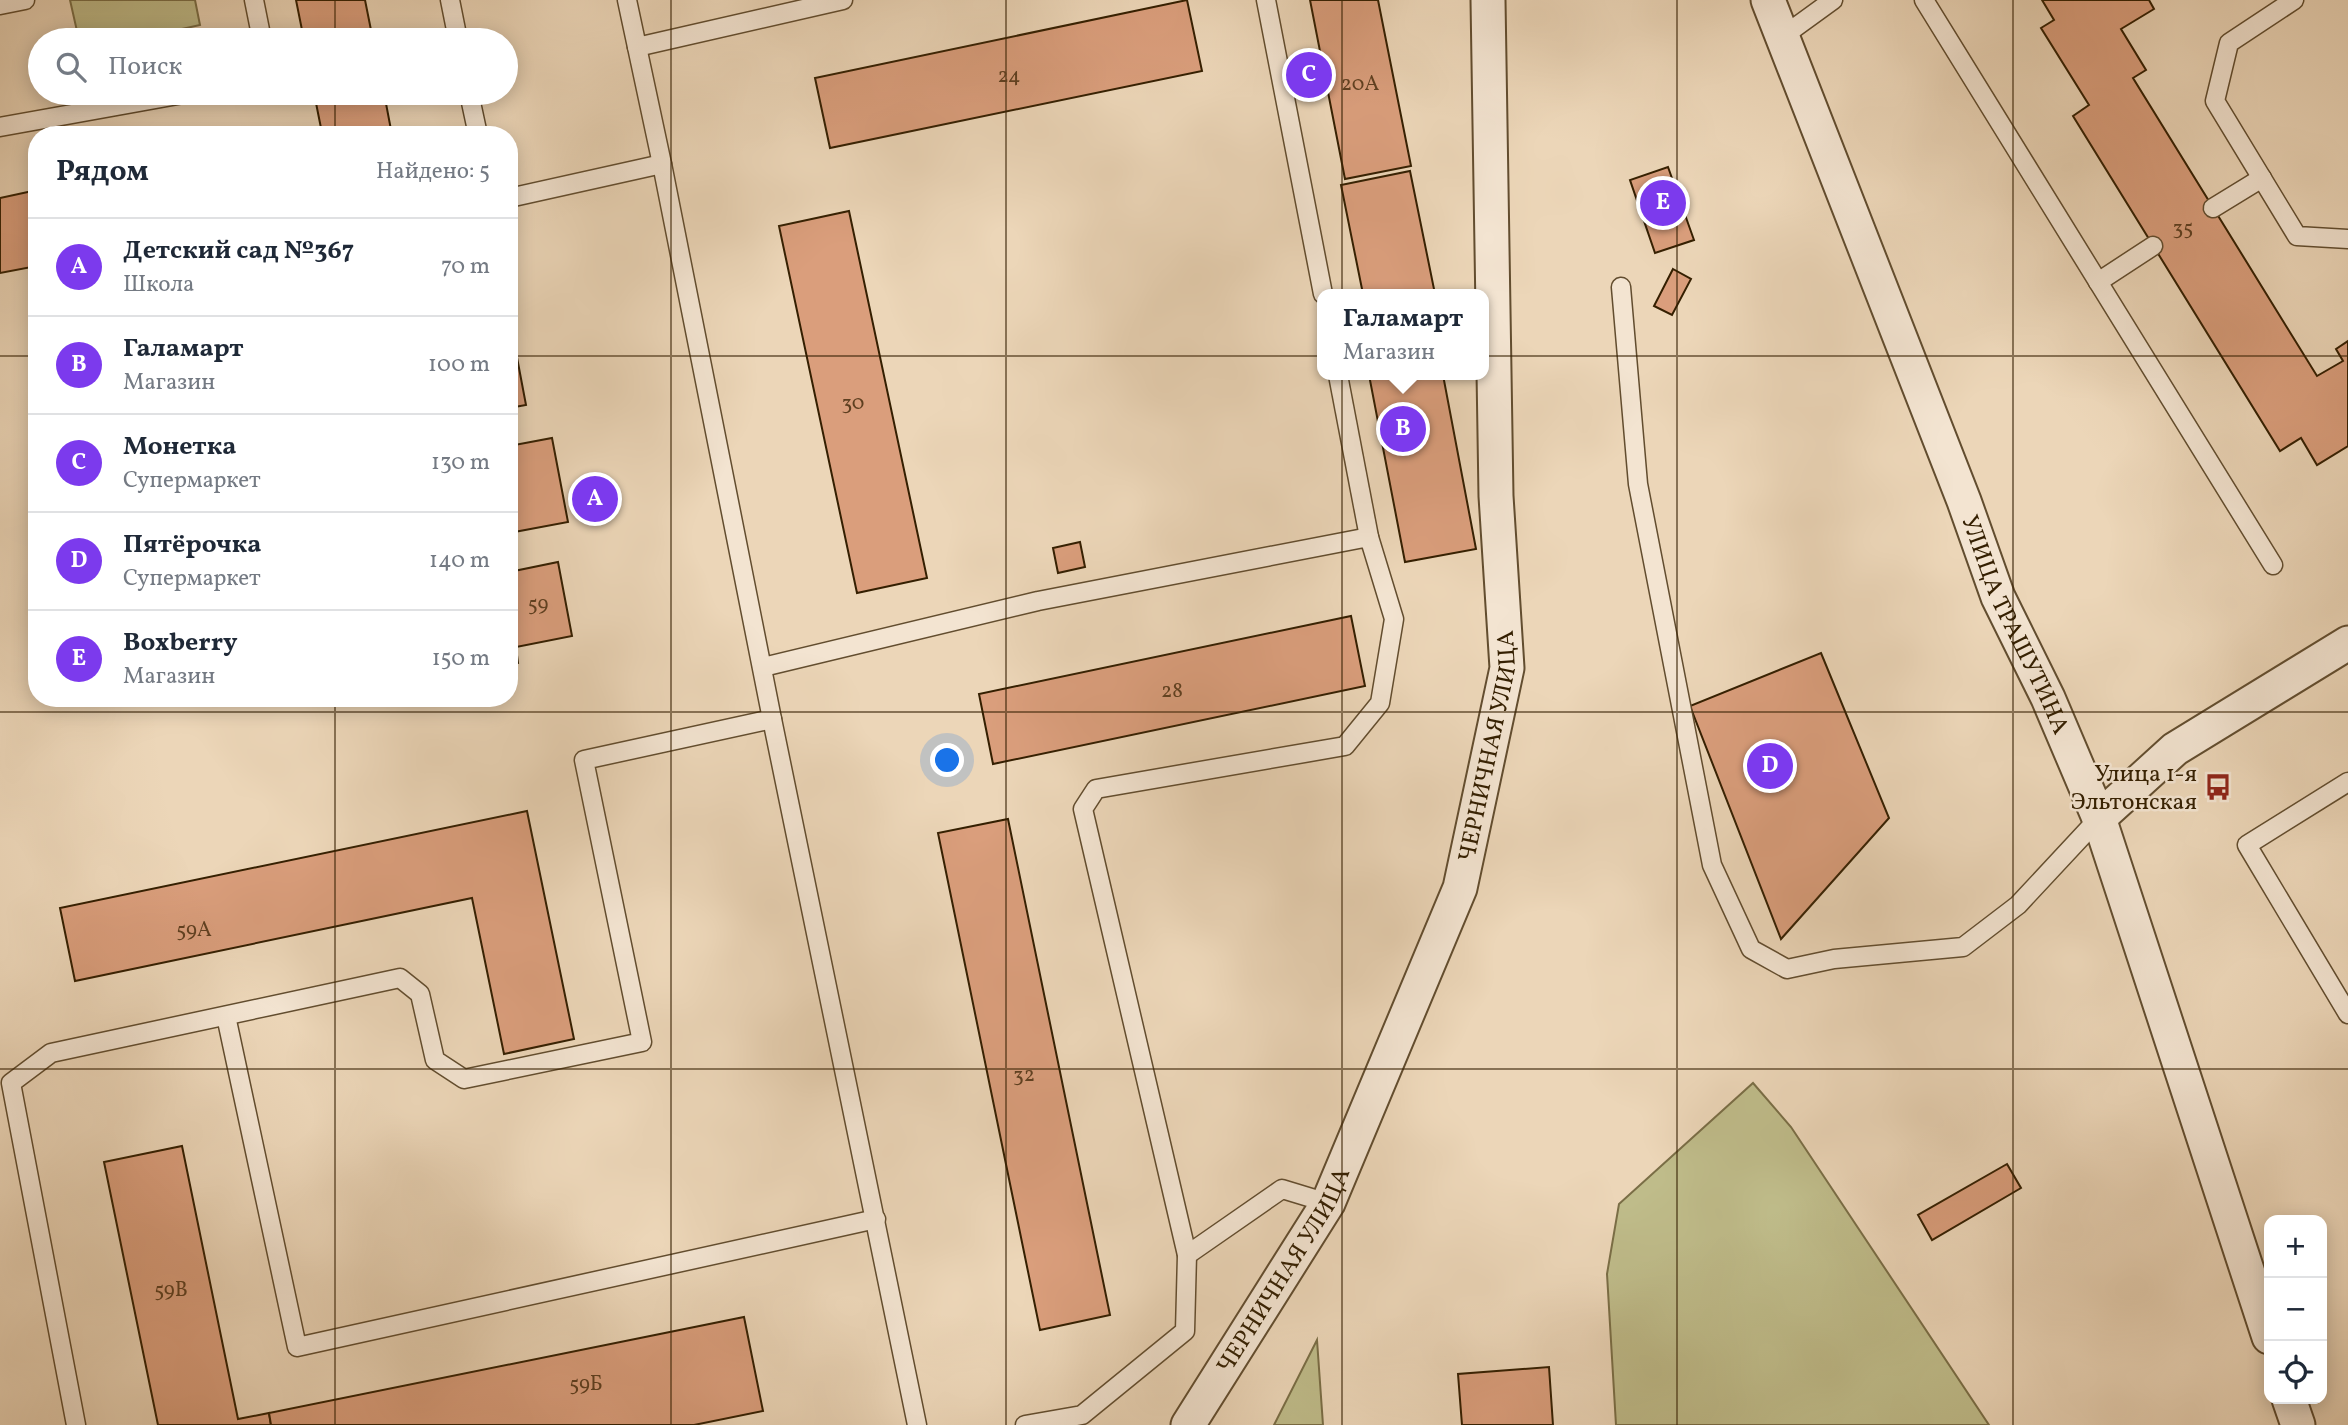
<!DOCTYPE html>
<html lang="ru">
<head>
<meta charset="utf-8">
<style>
	body { margin:0; font-family:Vollkorn,serif; background:#f6f6f7; color:#1f2937 }
	.controls { position:absolute; right:21px; bottom:21px; display:grid; overflow:hidden; border-radius:14px; box-shadow:0 4px 18px #0003 }
	.controls button { width:63px; height:63px; display:grid; place-items:center; padding:0; border:0; border-bottom:2px solid #e0e1e3; background:#fff; color:#1f2937; font:35px sans-serif }
	.you { position:absolute; left:948px; top:761px; width:24px; height:24px; margin:-18px; border:5px solid #fff; border-radius:50%; background:#1a73e8; box-shadow:0 0 0 10px #1a73e833 }
	.badge { display:grid; place-items:center; width:46px; height:46px; border-radius:50%; background:#7c3aed; color:#fff; font-size:23px; font-weight:700 }
	.pin { position:absolute; translate:-50% -50%; border:4px solid #fff; box-shadow:0 2px 7px #0006 }
	.popup { position:absolute; left:1317px; top:289px; width:172px; height:91px; box-sizing:border-box; display:grid; place-content:center; border-radius:14px; background:#fff; filter:drop-shadow(0 2px 5px #0005); font-size:23px; white-space:nowrap; color:#747a83 }
	.popup b { font-size:26px; color:#1f2937 }
	.popup::after { content:''; position:absolute; left:50%; top:100%; margin-left:-14px; border:14px solid transparent; border-top-color:#fff }
	.list { margin:0; padding:0; list-style:none }
	h2 { display:flex; justify-content:space-between; align-items:center; height:91px; margin:0; padding:0 28px; font-size:30px }
	h2 small { font-size:23px; font-weight:400; color:#747a83 }
	.list li { display:grid; grid-template-columns:46px 1fr auto; gap:21px; align-items:center; box-sizing:border-box; height:98px; padding:0 28px; border-top:2px solid #e0e1e3 }
	.list b { display:block; font-size:26px; white-space:nowrap }
	.list p { margin:0; font-size:23px; white-space:nowrap; color:#747a83 }
	.list em { font-size:23px; font-style:normal; color:#747a83 }
	.icon { flex:none; width:38px; height:38px; fill:none; stroke:currentColor; stroke-width:2; stroke-linecap:round; stroke-linejoin:round }
	.map { position:relative; flex:none; width:2348px; height:1425px; overflow:hidden }
	.search { position:absolute; background:#fff; box-shadow:0 4px 18px #0003; left:28px; top:28px; width:490px; height:77px; display:flex; align-items:center; gap:18px; box-sizing:border-box; padding:0 24px; border-radius:38px; color:#747a83; font-size:26px }
	.panel { position:absolute; background:#fff; box-shadow:0 4px 18px #0003; left:28px; top:126px; width:490px; height:581px; border-radius:28px }
	.map>svg:first-child { display:block }
	.green { fill:#bfbc8a; stroke:#7a6e46; stroke-width:2 }
	.building { fill:#da9e7c; stroke:#341f01; stroke-width:2 }
	.lines { fill:none; stroke-linecap:round; stroke-linejoin:round }
	.service-casing { stroke:#624d2f; stroke-width:21 }
	.minor-casing { stroke:#624d2f; stroke-width:37 }
	.service { stroke:#f3e4d1; stroke-width:18 }
	.minor { stroke:#f3e4d1; stroke-width:33 }
	.grid { fill:none; stroke:#341f01; stroke-width:2; stroke-opacity:0.55 }
	.labels { text-anchor:middle; stroke-width:5; stroke-linejoin:round; paint-order:stroke }
	.number-label { font-size:21px; fill:#5e3f20 }
	.street-label { font-size:24px; fill:#341f01; stroke:#f3e4d1 }
	.poi-label { font-size:24px; fill:#341f01; stroke:#f3e4d1; text-anchor:end }
</style>
</head>
<body>
<div class="map">
<svg width="2348" height="1425" viewBox="0 0 2348 1425">
	<rect width="100%" height="100%" fill="#ecd6b8"/>
	<filter id="stains"><feTurbulence type="fractalNoise" baseFrequency=".00286" numOctaves="4"/><feColorMatrix values="0 0 0 0 .2 0 0 0 0 .09 0 0 0 0 .02 0 0 0 .5 -.17"/></filter>
	<radialGradient id="worn" r=".72"><stop offset=".6" stop-color="#630" stop-opacity="0"/><stop offset="1" stop-color="#630" stop-opacity=".3"/></radialGradient>
	<g class="green">
		<path d="M70,0h125l5,25 -68,15h-53z"/>
		<path d="M1753,1083l38,44 198,298h-373l-9,-151 12,-70z"/>
		<path d="M1317,1340l6,85h-49z"/>
	</g>
	<g class="building">
		<path d="M296,0h69l8,40h-69z"/>
		<path d="M1187,0l15,71 -372,77 -15,-70z"/>
		<path d="M1310,0h68l33,166 -66,13z"/>
		<path d="M2042,0h107l5,9 -33,20 25,41 -13,8 184,298 26,-15 -7,-12 12,-8v105l-31,19 -16,-27 -21,13 -207,-335 16,-11 -48,-77 13,-8z"/>
		<path d="M314,93h70l8,42h-79l9,-2z"/>
		<path d="M1668,167l26,73 -39,13 -25,-73z"/>
		<path d="M1410,171l25,123h-72l-22,-109z"/>
		<path d="M37,190v76l-37,7v-75z"/>
		<path d="M849,211l78,367 -70,15 -78,-367z"/>
		<path d="M1673,269l18,10 -19,36 -18,-9z"/>
		<path d="M509,331h3l14,74 -17,3z"/>
		<path d="M1369,375h74l33,174 -71,13z"/>
		<path d="M552,438l16,84 -59,11v-87z"/>
		<path d="M1080,542l5,25 -27,6 -5,-25z"/>
		<path d="M509,545l5,26 44,-9 14,74 -56,11 2,16 -9,2z"/>
		<path d="M1351,616l14,70 -372,78 -14,-70z"/>
		<path d="M1821,653l68,165 -108,121 -91,-233z"/>
		<path d="M527,811l47,228 -70,15 -32,-156 -397,83 -15,-73z"/>
		<path d="M1008,819l102,496 -70,15 -102,-497z"/>
		<path d="M182,1146l56,273 31,-6 2,12h-113l-54,-263z"/>
		<path d="M2007,1164l14,24 -89,52 -14,-25z"/>
		<path d="M744,1317l19,94 -69,14h-423l-2,-12z"/>
		<path d="M1549,1367l4,58h-91l-4,-51z"/>
	</g>
	<g class="lines">
		<defs>
			<g id="service">
				<path d="M254,0l8,40"/>
				<path d="M450,0l8,40"/>
				<path d="M627,0l35,164 110,555 145,706"/>
				<path d="M1266,0l57,294"/>
				<path d="M1924,0l349,565"/>
				<path d="M2294,0l-65,43 -14,58 82,135 51,3"/>
				<path d="M0,5l25,-5"/>
				<path d="M1782,37l51,-37"/>
				<path d="M637,47l206,-47"/>
				<path d="M469,93l9,42"/>
				<path d="M0,127l189,-34"/>
				<path d="M509,198l153,-34"/>
				<path d="M2213,208l49,-30"/>
				<path d="M2098,282l55,-36"/>
				<path d="M1621,287l17,197 74,381 39,84 36,20 47,-10 129,-12 55,-42 81,-87"/>
				<path d="M1338,375l31,162"/>
				<path d="M763,667l275,-66 331,-64 25,82 -14,84 -35,43 -249,43 -13,20 104,446 -2,76 -103,84 -57,10"/>
				<path d="M2348,782l-101,63 101,169"/>
				<path d="M226,1016l71,331 579,-128"/>
				<path d="M1187,1255l95,-66 46,14"/>
				<path d="M76,1425l-65,-342 40,-30 349,-75 20,16 15,66 29,19 178,-37 -58,-282 188,-41"/>
			</g>
			<g id="minor">
				<path id="s1" d="M1768,0l196,501 34,96 50,101 51,120 170,519"/>
				<path d="M2099,818l76,-69 173,-106"/>
				<path d="M2289,1399l9,26"/>
				<path id="s2" d="M1188,1425l140,-222 132,-315 47,-220 -11,-172 -8,-496"/>
			</g>
		</defs>
		<use href="#service" class="service-casing"/>
		<use href="#minor" class="minor-casing"/>
		<use href="#service" class="service"/>
		<use href="#minor" class="minor"/>
	</g>
	<path class="grid" d="M335,0v40M671,0v1425M1006,0v1425M1342,0v1425M1677,0v1425M2013,0v1425M335,93v42M0,356h37M509,356h1839M335,698v727M0,712h2348M0,1069h2348"/>
	<defs>
		<symbol id="bus-bare" viewBox="-9 -9 18 18"><path d="M-5-6H5V4H4V6H2V4H-2V6H-4V4H-5ZM-3.5-4V0h7V-4ZM-3.5 1.2v1.5H-2V1.2ZM2 1.2v1.5H3.5V1.2Z" fill="#8f2418" stroke="#f3e4d1" stroke-width="2.5" paint-order="stroke"/></symbol>
	</defs>
	<g fill-rule="evenodd">
		<use href="#bus-bare" x="2199" y="768" width="38" height="38"/>
	</g>
	<g class="labels">
		<g class="number-label">
			<text x="1009" y="82">24</text>
			<text x="1360" y="90">20А</text>
			<text x="2183" y="234">35</text>
			<text x="853" y="409">30</text>
			<text x="538" y="610">59</text>
			<text x="1172" y="697">28</text>
			<text x="194" y="936">59А</text>
			<text x="1024" y="1081">32</text>
			<text x="171" y="1296">59В</text>
			<text x="586" y="1390">59Б</text>
		</g>
		<g class="street-label">
			<text dy="8" stroke="none"><textPath href="#s1" startOffset="672">УЛИЦА ТРАШУТИНА</textPath></text>
			<text dy="8" stroke="none"><textPath href="#s2" startOffset="749">ЧЕРНИЧНАЯ УЛИЦА</textPath></text>
			<text dy="8" stroke="none"><textPath href="#s2" startOffset="182">ЧЕРНИЧНАЯ УЛИЦА</textPath></text>
		</g>
		<g class="poi-label">
			<text x="2197" y="781">Улица 1-я<tspan x="2197" dy="28">Эльтонская</tspan></text>
		</g>
	</g>
	<rect width="100%" height="100%" filter="url(#stains)"/>
	<rect width="100%" height="100%" fill="url(#worn)"/>
</svg>
<div class="controls">
<button>+</button>
<button>−</button>
<button><svg class="icon" aria-label="locate" viewBox="0 0 24 24"><circle cx="12" cy="12" r="6"/><path d="M12 2v4M12 18v4M2 12h4M18 12h4"/></svg></button>
</div>
<div class="you"></div>
<div class="pin badge" style="left:595px;top:499px">A</div>
<div class="pin badge" style="left:1403px;top:429px">B</div>
<div class="popup"><b>Галамарт</b>Магазин</div>
<div class="pin badge" style="left:1309px;top:75px">C</div>
<div class="pin badge" style="left:1770px;top:766px">D</div>
<div class="pin badge" style="left:1663px;top:203px">E</div>
<div class="search"><svg class="icon" aria-label="search" viewBox="0 0 24 24"><circle cx="10" cy="10" r="6"/><path d="M15 15l6 6"/></svg>Поиск</div>
<section class="panel">
<h2>Рядом<small>Найдено: 5</small></h2>
<ul class="list">
<li><span class="badge">A</span><div><b>Детский сад №367</b><p>Школа</p></div><em>70 m</em></li>
<li><span class="badge">B</span><div><b>Галамарт</b><p>Магазин</p></div><em>100 m</em></li>
<li><span class="badge">C</span><div><b>Монетка</b><p>Супермаркет</p></div><em>130 m</em></li>
<li><span class="badge">D</span><div><b>Пятёрочка</b><p>Супермаркет</p></div><em>140 m</em></li>
<li><span class="badge">E</span><div><b>Boxberry</b><p>Магазин</p></div><em>150 m</em></li>
</ul>
</section>
</div>
</body>
</html>
